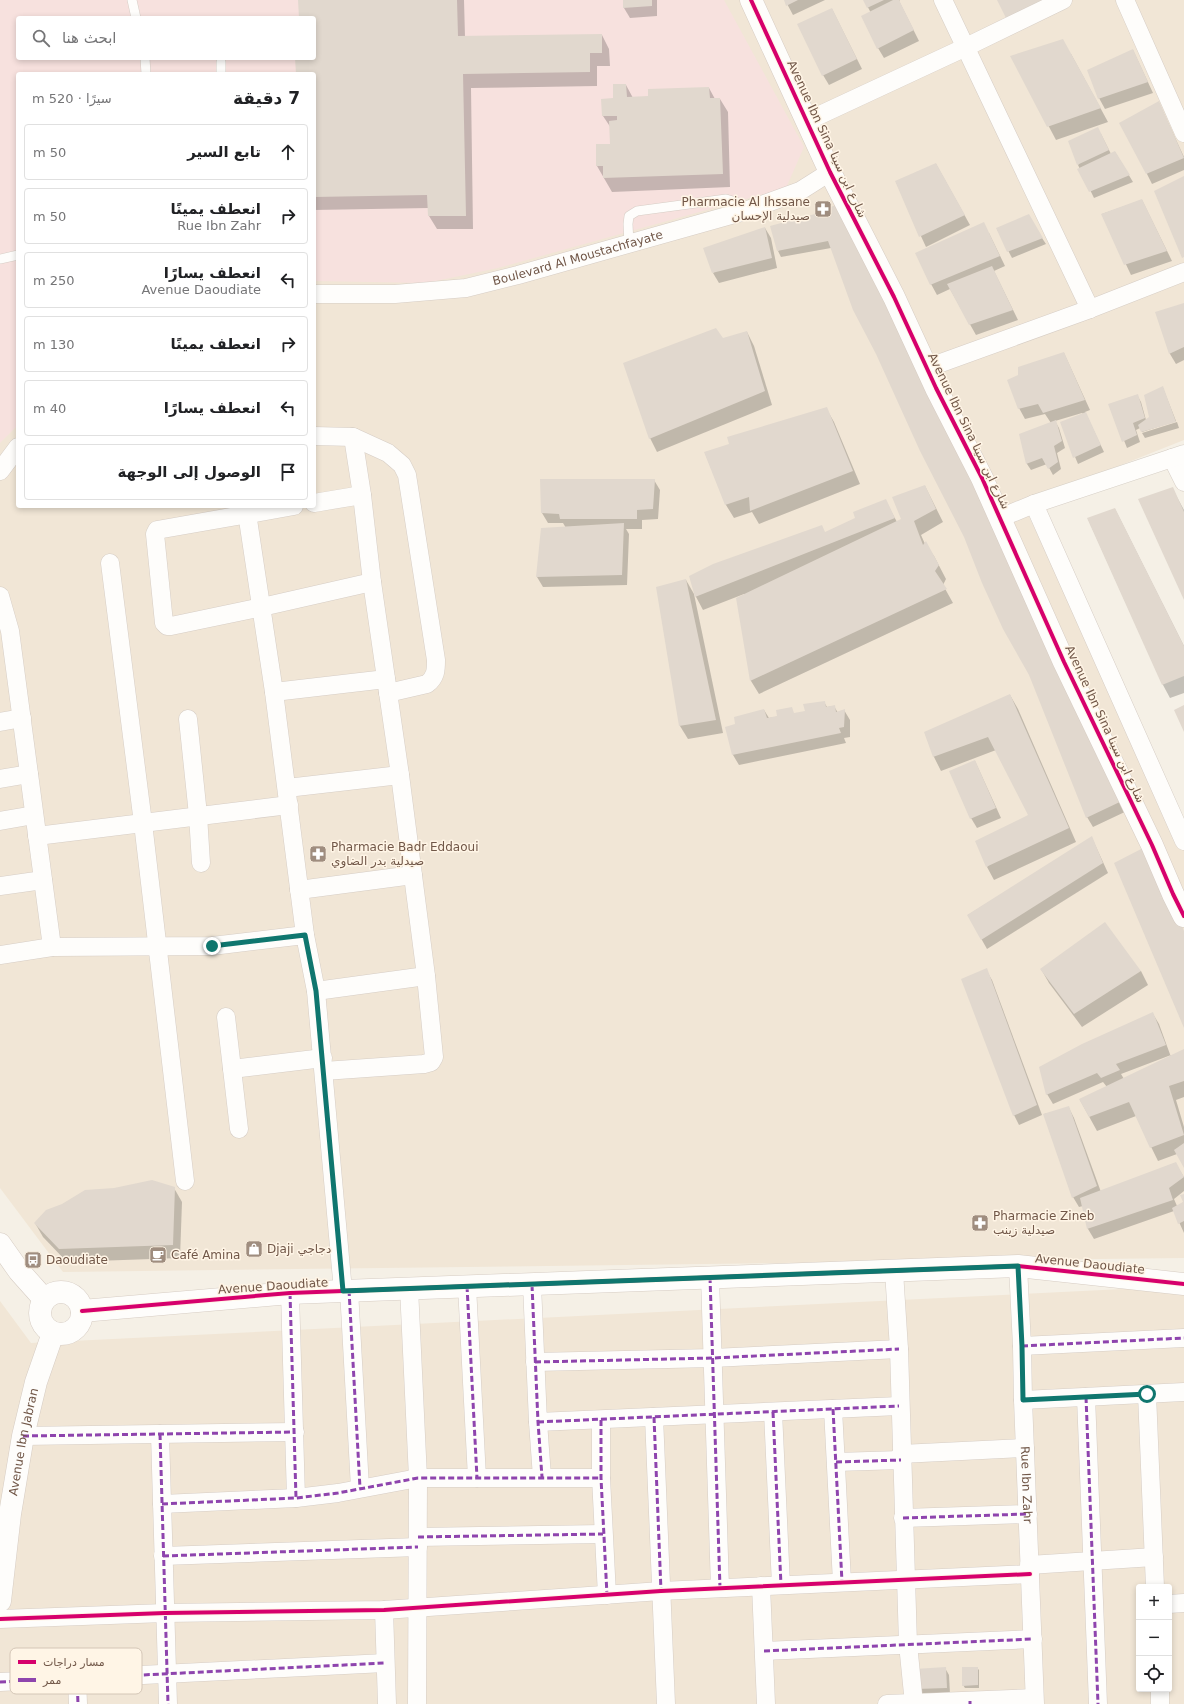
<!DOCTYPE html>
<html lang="ar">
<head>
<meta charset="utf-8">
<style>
	body { margin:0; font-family:"DejaVu Sans","Noto Sans Arabic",sans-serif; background:#f2f2f2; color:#202124; direction:rtl }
	.controls { position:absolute; right:12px; bottom:12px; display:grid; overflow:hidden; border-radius:4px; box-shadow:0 2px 6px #0003 }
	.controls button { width:36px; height:36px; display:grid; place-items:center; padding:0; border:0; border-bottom:1px solid #e0e0e0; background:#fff; color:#202124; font:20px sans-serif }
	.stop { position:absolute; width:12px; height:12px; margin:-9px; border:3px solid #0f766e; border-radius:50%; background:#fff }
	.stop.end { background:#0f766e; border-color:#fff; box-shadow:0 1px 4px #0008 }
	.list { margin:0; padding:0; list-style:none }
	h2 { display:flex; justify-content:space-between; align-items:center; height:52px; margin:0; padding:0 16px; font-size:17px }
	h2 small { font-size:13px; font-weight:400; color:#757577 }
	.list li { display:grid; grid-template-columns:26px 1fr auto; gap:12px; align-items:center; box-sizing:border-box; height:56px; margin:0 8px 8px; padding:0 8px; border:1px solid #e0e0e0; border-radius:4px }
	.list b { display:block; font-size:15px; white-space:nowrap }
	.list p { margin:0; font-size:13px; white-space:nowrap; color:#757577 }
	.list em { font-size:13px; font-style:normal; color:#757577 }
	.icon { flex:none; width:22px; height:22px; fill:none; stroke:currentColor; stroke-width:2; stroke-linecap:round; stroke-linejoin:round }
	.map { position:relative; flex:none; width:1184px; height:1704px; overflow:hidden; direction:ltr }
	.search { position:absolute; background:#fff; box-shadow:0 2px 6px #0003; left:16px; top:16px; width:300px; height:44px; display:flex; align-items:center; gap:10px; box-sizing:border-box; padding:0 14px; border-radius:4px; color:#757577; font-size:15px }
	.panel { position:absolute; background:#fff; box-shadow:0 2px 6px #0003; left:16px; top:72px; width:300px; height:436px; border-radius:4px; direction:rtl }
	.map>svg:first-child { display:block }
	.residential { fill:#f1e6d6; fill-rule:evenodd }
	.medical { fill:#f7e1de; fill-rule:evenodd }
	.shadow { fill:#0003; fill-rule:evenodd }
	.building { fill:#e1d8ce }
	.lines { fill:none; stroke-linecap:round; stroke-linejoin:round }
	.lane-casing { stroke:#d6cdc5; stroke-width:10 }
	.street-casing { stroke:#d6cdc5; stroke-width:19 }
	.secondary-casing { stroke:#d6ccc3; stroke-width:23 }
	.lane { stroke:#fefdfb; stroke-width:9 }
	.street { stroke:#fefdfb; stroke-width:18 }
	.secondary { stroke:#fefdfb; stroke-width:22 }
	.quiet { stroke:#8e44ad; stroke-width:3; stroke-dasharray:6 3; stroke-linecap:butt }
	.cycleway-casing { stroke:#fff5e6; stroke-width:6 }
	.cycleway { stroke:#d6006c; stroke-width:4 }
	.route { stroke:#0f766e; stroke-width:5 }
	.labels { text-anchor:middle; stroke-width:3; stroke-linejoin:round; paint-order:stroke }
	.street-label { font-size:12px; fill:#715748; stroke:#fff5e6 }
	.poi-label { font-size:12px; fill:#715748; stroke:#fff5e6; text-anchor:start }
	.key { fill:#fff5e6; stroke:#d4c6b7; stroke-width:1 }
	.key-label { font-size:11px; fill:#715748 }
</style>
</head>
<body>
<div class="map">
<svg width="1184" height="1704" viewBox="0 0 1184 1704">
	<rect width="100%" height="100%" fill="#f5f0e6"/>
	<g class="residential">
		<path d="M0,0h1184v440l-161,64 152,322 9,23v409l-1121,14 -63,-84zM18,18h296v40h-296zM18,74h296v432h-296z"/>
		<path d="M1184,1286v418h-1184v-403l31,42zM1139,1587h30v102h-30z"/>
	</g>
	<path class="medical" d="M0,0h724l80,147 -18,41 -288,80 -72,15 -112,-2v-207h-296v351l-18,18zM18,18h296v40h-296z"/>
	<g class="shadow">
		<path d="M299,0h165l1,37 137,-2 7,14 1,17h-13v20l-126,2 2,141h-36l-8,-13v-8l-115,2v-136h-17l-1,-16h18v-40h-14z"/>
		<path d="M624,0h33v16l-27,2 -6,-10z"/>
		<path d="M785,0h40l-32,15z"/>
		<path d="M864,0h36l-1,1 20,40 -35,17 -6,-10 -7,-35z"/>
		<path d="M832,9l30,60 -33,16 -6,-10z"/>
		<path d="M1133,50l20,43 -48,16 -6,-11z"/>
		<path d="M1071,54l37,68 -52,18 -44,-83z"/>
		<path d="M626,85l7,13 16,-1 60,-9 6,11h5l8,13 2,75 -118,5 -15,-26 14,-21v-17l-8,-12z"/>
		<path d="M1159,103l25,54v13l-32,14 -5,-10z"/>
		<path d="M1101,134l10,20 4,-2 18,30 -39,16 -16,-33z"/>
		<path d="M936,164l34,61 -44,22 -30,-65z"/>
		<path d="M1142,200l30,61 -41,14 -29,-61z"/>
		<path d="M816,215l313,595 -36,17 -6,-10 -57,-143 -199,-426 -50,9 -3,-6z"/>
		<path d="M765,228l6,10 6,30 -58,15 -6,-10z"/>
		<path d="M997,229l45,9 4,6 -34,14z"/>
		<path d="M989,233l16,33 -11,5 24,49 -42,15 -26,-46 -13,6 -6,-11z"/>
		<path d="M1184,304v56l-8,4 -6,-10 -13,-41z"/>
		<path d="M747,332l7,14 18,59 -115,47 -7,-14 73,-99z"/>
		<path d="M1064,353l26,57 -5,2 19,40 -26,12 -17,-41 22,-9 -1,-1 -27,8 4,7 6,20 -8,5 4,16 -8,6 -6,-11 -16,6 -4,-6 -7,-29 31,-12 -6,-9 -20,5 -6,-11z"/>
		<path d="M1163,388l13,33 -34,11 -2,-4 -4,2 4,12 -13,6 -17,-43 27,-10 4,7 5,18 4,-2z"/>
		<path d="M826,408l8,14 26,62 -101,40 -7,-12 -18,6 -8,-13 -21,-52 25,-8z"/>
		<path d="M1177,422l2,6 -34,10 -3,-5z"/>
		<path d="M654,480l6,10 -2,29 -16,1v9h-16l3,5 -2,51 -84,2 -6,-10 29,-49 -3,-5h-15l-6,-10z"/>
		<path d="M925,486l18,36 -22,13 4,9 9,12 12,23 -3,6 10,18 -194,91 -8,-13 -14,-82 8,-4 -1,-1 -41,16 -8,-15 161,-76 29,-19 12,22 5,-2z"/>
		<path d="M1172,488l12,22v87z"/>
		<path d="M1115,509l69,137v47l-14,5 -7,-13 -75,-166z"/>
		<path d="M686,580l8,14 29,139 -35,6 -8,-13z"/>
		<path d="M1010,695l8,14 58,133 -82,38 -7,-13 42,-52 -33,-65 -55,21 -7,-14 -9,-24z"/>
		<path d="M824,702l3,5 7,-1 4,7 6,-3 6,10v17l-6,1 2,5 -107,22 -6,-10 -7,-27 10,-3 28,-15 5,8 37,-6z"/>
		<path d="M975,761l26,57 -24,10 -6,-10z"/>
		<path d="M1092,838l16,35 -121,76 -19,-34z"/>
		<path d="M1041,969l100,2 7,14 -66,42 -33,-44z"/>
		<path d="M986,970l6,10 50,135 -23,10 -5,-10z"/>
		<path d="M1153,1014l6,10 12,33 13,-6v46l-8,3 8,27v38l-7,-11 -19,7 -22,-45 -39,15 -17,-31 27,-13 -4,-5 -50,22 -6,-10 -7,-26zM1171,1055v2l-47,22 -3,-5z"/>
		<path d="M1069,1108l5,10 27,74 74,-29 9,14v14l-10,8 3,7 7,-4v31l-10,-22 -80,28 -6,-10 -5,-23 -4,1 -6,-10 -29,-83z"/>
		<path d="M174,1188l8,14 -2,56 -113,4 -24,-25 -8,-14z"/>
		<path d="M945,1668l4,7 1,19 -29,1 -5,-25z"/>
		<path d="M977,1668l2,2v18h-14l-2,-3z"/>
	</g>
	<g class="building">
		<path d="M298,0h159l1,36 144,-2v19h-12v19l-127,2 3,142h-38l-1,-21 -113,2v-123h-18l-1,-16h19v-40h-15z"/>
		<path d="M623,0h29v6l-29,2z"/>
		<path d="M784,0h14l-12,6z"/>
		<path d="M863,0h21l-17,8z"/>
		<path d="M893,0h6l15,30 -37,19 -16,-33z"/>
		<path d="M997,0h51l-42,18z"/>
		<path d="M832,8l25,51 -35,17 -25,-52z"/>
		<path d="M1063,39l38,69 -54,19 -37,-71z"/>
		<path d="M1133,49l15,33 -50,17 -11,-29z"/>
		<path d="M613,84h13l1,13 21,-1v-7l61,-2 1,11h10l3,76 -120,4v-12h-7v-22h14l-1,-23 8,-1v-4h-15l-1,-17 12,-1z"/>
		<path d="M1159,101l25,57 -38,16 -27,-51z"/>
		<path d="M1098,127l11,23 -32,15 -9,-24z"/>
		<path d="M1115,151l15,24 -41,17 -12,-23z"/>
		<path d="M936,163l29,52 -46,22 -24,-56z"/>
		<path d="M1184,176v81l-2,1 -28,-67z"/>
		<path d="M1142,199l25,52 -43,14 -23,-51z"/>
		<path d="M840,203l284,597 -38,18 -57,-143 -26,-46 -21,-46 -18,-46 -44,-86 -44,-97 -23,-44 -25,-69 -51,10 -7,-25 45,-12z"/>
		<path d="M1029,214l14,24 -36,14 -11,-24z"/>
		<path d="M984,222l16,34 -70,29 -15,-32z"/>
		<path d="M765,227l7,31 -60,15 -9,-25z"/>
		<path d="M992,266l21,44 -44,15 -22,-41z"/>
		<path d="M1184,303v44l-15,7 -14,-42z"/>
		<path d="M716,328l7,10 24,-7 18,60 -116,48 -26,-76z"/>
		<path d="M1064,352l21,48 -42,13 -5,-9 -20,5 -11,-29 11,-5v-8z"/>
		<path d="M1163,386l13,36 -35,10 -3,-7 11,-8 -5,-22z"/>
		<path d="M1138,394l7,24 -12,5 4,12 -15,7 -14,-38z"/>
		<path d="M827,407l26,64 -103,40 -1,-14 -24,8 -21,-53 25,-8 -2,-7z"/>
		<path d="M1086,412l15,33 -28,13 -13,-36z"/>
		<path d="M1056,420l6,21 -8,5 4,16 -10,7 -6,-11 -16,6 -7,-30z"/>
		<path d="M540,479h115l-2,30 -16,1v9h-77l-1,-5 -18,-1z"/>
		<path d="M925,485l11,24 -22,12 9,24 3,-4 13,24 -4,6 12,18 -197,92 -14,-83 165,-79 -9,-22z"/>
		<path d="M1173,487l11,25v88l-46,-101z"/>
		<path d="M886,499l9,19 -200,79 -6,-21 24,-12 109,-39 3,7 30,-14 -2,-6z"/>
		<path d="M1115,508l69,138v30l-22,9 -75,-167z"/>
		<path d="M624,523l-2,52 -86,2 5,-49z"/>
		<path d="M686,579l30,141 -37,6 -23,-139z"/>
		<path d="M1010,694l59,134 -83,39 -11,-26 53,-26 -40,-78 -55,20 -9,-25z"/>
		<path d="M825,701l1,6 9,-2 1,7 9,-3 -1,18 -5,1 2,5 -109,22 -7,-28 10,-3 -1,-7 30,-8 3,9 10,-2 -1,-6 16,-3 2,6 11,-2 -2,-7z"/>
		<path d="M1184,705v27l-10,-22z"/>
		<path d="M975,760l21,48 -26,11 -21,-48z"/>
		<path d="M1092,836l11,27 -122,77 -14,-25z"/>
		<path d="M1145,847l24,47 -10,4 10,-3 15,36v97l-70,-165z"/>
		<path d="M1105,922l36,49 -67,43 -34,-45z"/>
		<path d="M987,968l50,137 -24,11 -52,-137z"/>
		<path d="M1153,1012l13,33 -50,19 4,6 -19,8 -4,-5 -51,22 -7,-28 43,-23z"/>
		<path d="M1184,1049v32l-15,5 15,49 -34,13 -21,-46 -40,15 -10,-18z"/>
		<path d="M1069,1106l28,80 -25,12 -29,-84z"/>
		<path d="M1184,1143v25l-10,-18z"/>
		<path d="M1176,1162l8,15 -15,11 4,12 -86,29 -7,-31z"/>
		<path d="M152,1180l23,7 -2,58 -114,4 -25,-26 12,-13 16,-6 23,-14 29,-2z"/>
		<path d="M1184,1194v27l-6,3 -6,-16 11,-6 -3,-7z"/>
		<path d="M946,1667l1,21 -31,1 -1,-20z"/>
		<path d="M962,1667h16v18l-16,1z"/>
	</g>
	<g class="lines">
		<defs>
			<g id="lane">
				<path d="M132,0l4,18"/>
				<path d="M145,58l1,16"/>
				<path d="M221,74v-12"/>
				<path d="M629,244l-1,-20 1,-8 8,-5 89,-12 13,4 6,8"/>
				<path d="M0,259l18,-4"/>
			</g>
			<g id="street">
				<path d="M943,0l147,309"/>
				<path d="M1125,0l59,133"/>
				<path d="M807,121l159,-74 97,-47"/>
				<path id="s1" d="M314,294h81l71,-6 52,-13 227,-64 55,-20 30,-19"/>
				<path d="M927,368l163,-59 94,-37"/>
				<path d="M314,436l39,1 35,16 14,12 5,10 29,185c0,10 0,17 -9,24l-39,9"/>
				<path d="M1172,458l12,24"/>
				<path d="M0,471l18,-24"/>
				<path d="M314,503l48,-8"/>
				<path d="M1034,504l150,337"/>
				<path d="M244,506l3,7 27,179 31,243 11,56 27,300"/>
				<path d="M294,506l-137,24 -2,4 9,89 3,3h4l91,-19 110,-25"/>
				<path d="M1000,518l34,-14 150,-50"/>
				<path d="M110,563l33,260 42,358"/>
				<path d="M0,596l10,35 42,316"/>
				<path d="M274,692l112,-13"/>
				<path d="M188,719l10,96 3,48"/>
				<path d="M0,722l22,-4"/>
				<path d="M0,779l29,-5"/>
				<path d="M287,788l113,-13"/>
				<path d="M0,821l34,-6"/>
				<path d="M37,836l252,-31"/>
				<path d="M0,886l43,-6"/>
				<path d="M299,890l114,-15"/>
				<path d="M0,955l52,-8 160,-1 93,-11"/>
				<path d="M316,991l110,-15"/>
				<path d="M226,1017l13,112"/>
				<path d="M232,1069l91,-11"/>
				<path d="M324,1071l100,-7 7,-2 3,-5 -8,-81 -26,-201 -28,-193 -10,-87 -9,-58"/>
				<path id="s2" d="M1018,1266l4,80 1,54 12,304"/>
				<path d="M894,1271l5,78 9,295 6,60"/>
				<path d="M710,1277l10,311"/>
				<path d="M532,1285l6,137 4,55"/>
				<path d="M467,1286l10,192"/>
				<path d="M409,1288l9,190 -1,226"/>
				<path d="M349,1290l11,198"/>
				<path d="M290,1293l6,205"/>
				<path d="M1022,1346l162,-8"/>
				<path d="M535,1362l178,-4 186,-9"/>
				<path d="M1147,1394l8,193"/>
				<path d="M1086,1397l12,307"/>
				<path d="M1023,1400l161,-8"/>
				<path d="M833,1409l9,173"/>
				<path d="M773,1412l8,173"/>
				<path d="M654,1417l12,287"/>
				<path d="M601,1420v58l6,117"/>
				<path d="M538,1422l361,-16"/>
				<path d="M160,1434l8,270"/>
				<path d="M23,1436l272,-4"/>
				<path d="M901,1454l124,-6"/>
				<path d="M836,1462l65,-2"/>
				<path d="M162,1504l134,-6 42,-5 80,-15h183"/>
				<path d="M903,1518l125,-4"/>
				<path d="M418,1537l185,-3"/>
				<path d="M163,1556l255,-9"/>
				<path d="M1029,1565l125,-8"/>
				<path d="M761,1586l5,118"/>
				<path d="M1169,1604l15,-1"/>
				<path d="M384,1610l3,94"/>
				<path d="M0,1619l165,-6 219,-3 277,-19 369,-17"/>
				<path d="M764,1651l269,-12"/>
				<path d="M77,1678l1,26"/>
				<path d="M0,1682l385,-19"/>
				<path d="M1160,1689v15"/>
				<path d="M887,1704l147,-6"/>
			</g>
			<g id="secondary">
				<path d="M751,0l79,172 64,125 42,91 46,90 82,184 88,183 21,49 11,22"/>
				<path d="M0,1244l19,27 25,28"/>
				<circle cx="61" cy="1313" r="21"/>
				<path d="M82,1311l208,-18 53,-2 675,-25 166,18"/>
				<path id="s3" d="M0,1601l10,-87 13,-78 13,-54 17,-49"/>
			</g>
		</defs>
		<use href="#lane" class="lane-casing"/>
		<use href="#street" class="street-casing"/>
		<use href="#secondary" class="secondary-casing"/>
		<use href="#lane" class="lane"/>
		<use href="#street" class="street"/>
		<use href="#secondary" class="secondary"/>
		<g class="quiet">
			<path d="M710,1277l10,311"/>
			<path d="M532,1285l6,137 4,55"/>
			<path d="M467,1286l10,192"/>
			<path d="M349,1290l11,198"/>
			<path d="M290,1293l6,205"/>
			<path d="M1022,1346l162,-8"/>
			<path d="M535,1362l178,-4 186,-9"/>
			<path d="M1086,1397l12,307"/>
			<path d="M833,1409l9,173"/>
			<path d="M773,1412l8,173"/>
			<path d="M654,1417l7,174"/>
			<path d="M601,1420v58l6,117"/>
			<path d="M538,1422l361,-16"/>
			<path d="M160,1434l8,270"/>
			<path d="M23,1436l272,-4"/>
			<path d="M836,1462l65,-2"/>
			<path d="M162,1504l134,-6 42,-5 80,-15h183"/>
			<path d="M903,1518l125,-4"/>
			<path d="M418,1537l185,-3"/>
			<path d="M163,1556l255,-9"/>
			<path d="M764,1651l269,-12"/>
			<path d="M77,1678l1,26"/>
			<path d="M0,1682l385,-19"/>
			<path d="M970,1701v3"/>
		</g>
		<defs>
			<g id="cycleway">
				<path d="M751,0l79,172 64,125 42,91 46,90 82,184 88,183 21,49 11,22"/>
				<path d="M82,1311l208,-18 53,-2 675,-25 166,18"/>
				<path d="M0,1619l165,-6 219,-3 277,-19 369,-17"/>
			</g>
		</defs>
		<use href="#cycleway" class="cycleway-casing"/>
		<use href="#cycleway" class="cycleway"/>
	</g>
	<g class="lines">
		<path class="route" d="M212,946l93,-11 11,56 27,300 675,-25 4,80 1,54 124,-6"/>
	</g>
	<defs>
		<symbol id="pharmacy-square" viewBox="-11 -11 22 22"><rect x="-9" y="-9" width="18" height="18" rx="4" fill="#9f8d7f" stroke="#fff5e6"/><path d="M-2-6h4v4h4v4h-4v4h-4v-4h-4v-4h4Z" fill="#fff"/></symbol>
		<symbol id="shop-square" viewBox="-11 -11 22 22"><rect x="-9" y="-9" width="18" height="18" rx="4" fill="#9f8d7f" stroke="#fff5e6"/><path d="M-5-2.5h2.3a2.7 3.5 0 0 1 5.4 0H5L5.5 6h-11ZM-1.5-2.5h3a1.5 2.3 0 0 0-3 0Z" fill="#fff"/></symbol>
		<symbol id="cafe-square" viewBox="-11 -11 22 22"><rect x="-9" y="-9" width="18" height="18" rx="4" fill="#9f8d7f" stroke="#fff5e6"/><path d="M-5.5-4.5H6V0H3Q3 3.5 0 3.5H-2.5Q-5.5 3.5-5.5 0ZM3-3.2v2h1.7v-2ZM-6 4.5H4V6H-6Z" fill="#fff"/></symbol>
		<symbol id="bus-square" viewBox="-11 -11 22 22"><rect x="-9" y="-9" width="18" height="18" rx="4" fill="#9f8d7f" stroke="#fff5e6"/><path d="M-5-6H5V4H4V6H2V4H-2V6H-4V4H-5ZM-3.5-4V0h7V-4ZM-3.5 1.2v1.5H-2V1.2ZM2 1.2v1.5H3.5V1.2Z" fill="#fff"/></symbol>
	</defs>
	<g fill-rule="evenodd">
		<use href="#pharmacy-square" x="813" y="199" width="20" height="20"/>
		<use href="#pharmacy-square" x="308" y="844" width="20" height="20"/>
		<use href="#pharmacy-square" x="970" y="1213" width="20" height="20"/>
		<use href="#shop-square" x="244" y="1239" width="20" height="20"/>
		<use href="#cafe-square" x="148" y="1245" width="20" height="20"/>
		<use href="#bus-square" x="23" y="1250" width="20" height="20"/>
	</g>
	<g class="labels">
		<g class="street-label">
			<text transform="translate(827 139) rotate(65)" y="4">Avenue Ibn Sina شارع ابن سينا</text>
			<text dy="4" stroke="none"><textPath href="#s1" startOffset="268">Boulevard Al Moustachfayate</textPath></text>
			<text transform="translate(969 431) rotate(64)" y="4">Avenue Ibn Sina شارع ابن سينا</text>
			<text transform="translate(1105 724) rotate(65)" y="4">Avenue Ibn Sina شارع ابن سينا</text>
			<text transform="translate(1090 1264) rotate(6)" y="4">Avenue Daoudiate</text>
			<text transform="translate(273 1286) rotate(-4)" y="4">Avenue Daoudiate</text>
			<text dy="4" stroke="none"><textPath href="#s3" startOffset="161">Avenue Ibn Jabran</textPath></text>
			<text dy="4" stroke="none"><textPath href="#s2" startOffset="219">Rue Ibn Zahr</textPath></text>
		</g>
		<g class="poi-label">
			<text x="810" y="206" text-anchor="end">Pharmacie Al Ihssane<tspan x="810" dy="14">صيدلية الإحسان</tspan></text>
			<text x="331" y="851">Pharmacie Badr Eddaoui<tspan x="331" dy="14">صيدلية بدر الضاوي</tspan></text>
			<text x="993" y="1220">Pharmacie Zineb<tspan x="993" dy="14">صيدلية زينب</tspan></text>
			<text x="267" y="1253">Djaji دجاجي</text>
			<text x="171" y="1259">Café Amina</text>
			<text x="46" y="1264">Daoudiate</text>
		</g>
	</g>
	<rect x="10" y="1648" width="132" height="46" rx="6" class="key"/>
	<rect x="18" y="1660" width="18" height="4" fill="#d6006c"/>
	<rect x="18" y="1678" width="18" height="4" fill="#8e44ad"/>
	<g class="key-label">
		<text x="43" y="1666">مسار دراجات</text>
		<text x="43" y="1684">ممر</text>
	</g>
</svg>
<div class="controls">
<button>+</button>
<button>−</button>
<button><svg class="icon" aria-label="locate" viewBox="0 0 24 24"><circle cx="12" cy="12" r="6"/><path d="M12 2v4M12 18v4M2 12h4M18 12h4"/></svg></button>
</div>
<div class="stop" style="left:1147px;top:1394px"></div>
<div class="stop end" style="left:212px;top:946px"></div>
<div class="search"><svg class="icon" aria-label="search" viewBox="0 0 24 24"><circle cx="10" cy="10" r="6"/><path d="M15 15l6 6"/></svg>ابحث هنا</div>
<section class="panel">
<h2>7 دقيقة<small>سيرًا · 520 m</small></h2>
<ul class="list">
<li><svg class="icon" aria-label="ahead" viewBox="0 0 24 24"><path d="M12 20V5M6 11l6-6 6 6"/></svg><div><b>تابع السير</b></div><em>50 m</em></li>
<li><svg class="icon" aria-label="right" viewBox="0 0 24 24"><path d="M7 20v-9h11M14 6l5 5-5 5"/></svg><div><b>انعطف يمينًا</b><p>Rue Ibn Zahr</p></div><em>50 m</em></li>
<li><svg class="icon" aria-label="left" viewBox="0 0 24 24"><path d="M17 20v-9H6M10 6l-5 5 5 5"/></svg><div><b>انعطف يسارًا</b><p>Avenue Daoudiate</p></div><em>250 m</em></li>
<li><svg class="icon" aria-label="right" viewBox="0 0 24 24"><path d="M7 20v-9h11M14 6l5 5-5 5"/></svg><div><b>انعطف يمينًا</b></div><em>130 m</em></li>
<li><svg class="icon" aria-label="left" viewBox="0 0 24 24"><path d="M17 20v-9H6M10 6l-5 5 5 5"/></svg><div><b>انعطف يسارًا</b></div><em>40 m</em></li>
<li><svg class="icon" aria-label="arrive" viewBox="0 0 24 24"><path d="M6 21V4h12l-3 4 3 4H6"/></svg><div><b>الوصول إلى الوجهة</b></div></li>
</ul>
</section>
</div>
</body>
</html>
